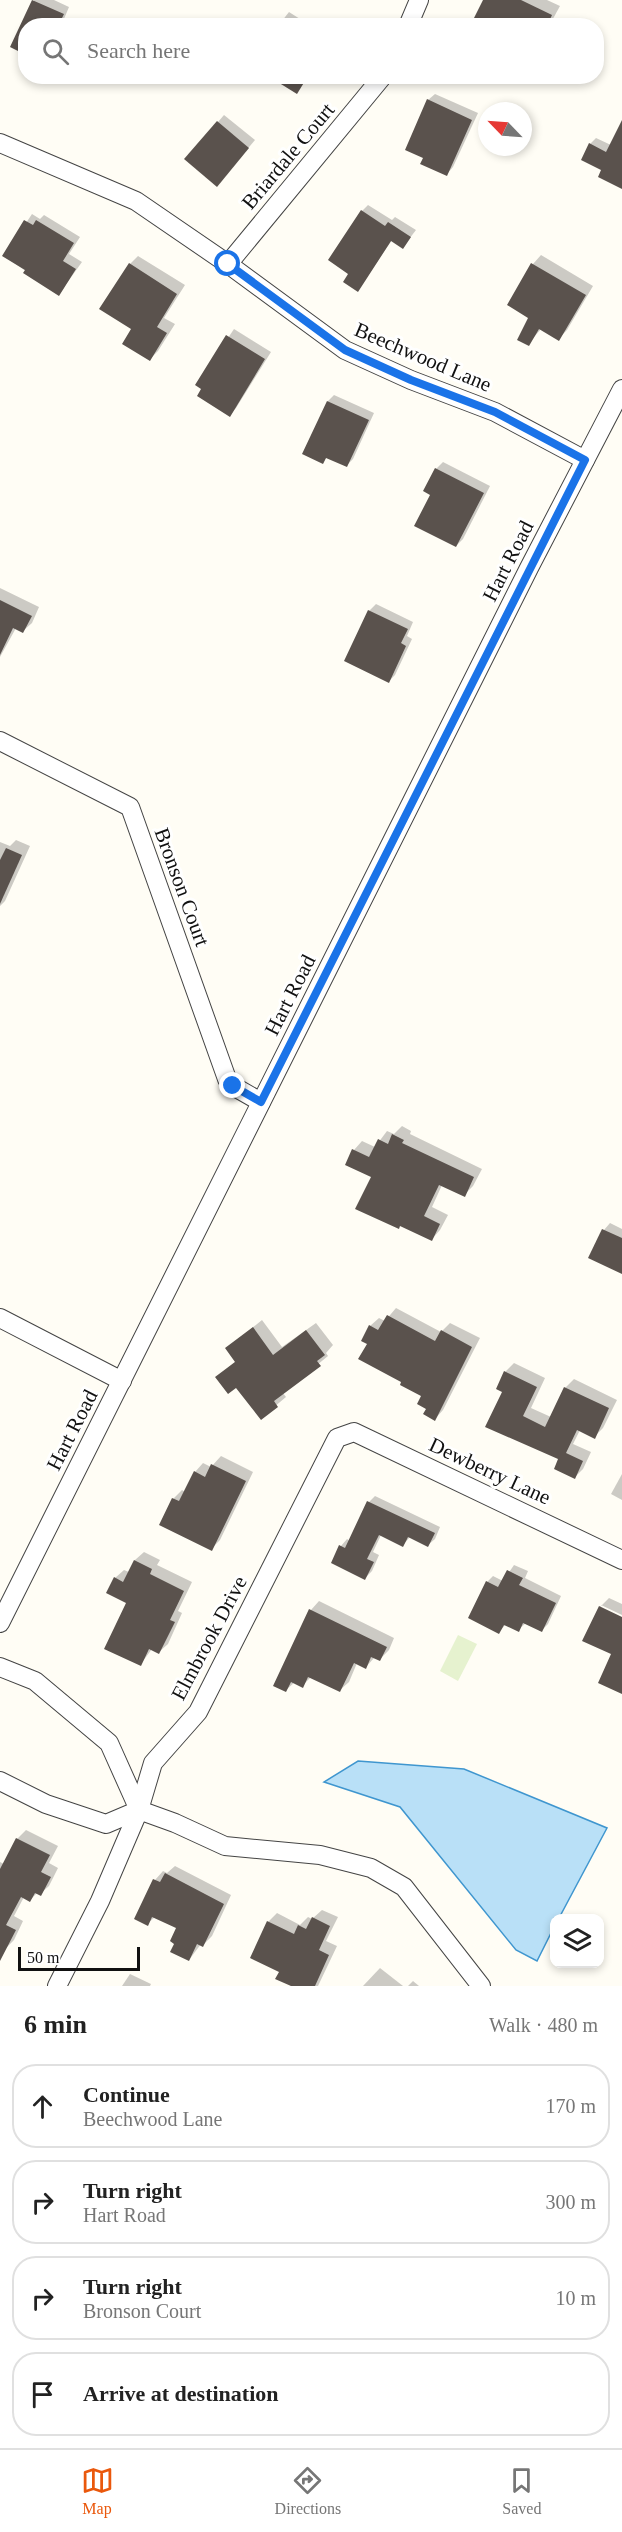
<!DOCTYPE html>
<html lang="en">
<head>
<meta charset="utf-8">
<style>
	body { margin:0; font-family:"Times New Roman",serif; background:#f6f6f6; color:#222 }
	.controls { position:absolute; right:18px; bottom:18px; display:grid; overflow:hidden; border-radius:12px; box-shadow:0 3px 9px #0003 }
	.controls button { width:54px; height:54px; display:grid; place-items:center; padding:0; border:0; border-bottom:2px solid #e0e0e0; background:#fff; color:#222; font:30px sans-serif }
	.compass { position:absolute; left:478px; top:102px; width:54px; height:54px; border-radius:50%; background:#fff; box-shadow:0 3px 9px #0003; rotate:295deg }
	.scale { position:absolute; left:18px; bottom:15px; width:122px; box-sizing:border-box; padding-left:6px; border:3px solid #111; border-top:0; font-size:16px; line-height:21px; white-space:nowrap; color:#111; -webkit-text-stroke:4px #fff; paint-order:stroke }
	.stop { position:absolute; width:18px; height:18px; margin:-14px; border:4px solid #1a73e8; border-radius:50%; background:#fff }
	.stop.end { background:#1a73e8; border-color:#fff; box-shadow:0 2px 6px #0008 }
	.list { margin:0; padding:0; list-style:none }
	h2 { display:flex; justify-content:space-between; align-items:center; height:78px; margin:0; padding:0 24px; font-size:26px }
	h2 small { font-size:20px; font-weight:400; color:#767676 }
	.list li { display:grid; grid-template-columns:39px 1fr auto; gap:18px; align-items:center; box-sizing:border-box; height:84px; margin:0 12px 12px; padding:0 12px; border:2px solid #e0e0e0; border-radius:24px }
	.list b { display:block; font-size:22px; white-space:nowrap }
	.list p { margin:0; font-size:20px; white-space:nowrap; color:#767676 }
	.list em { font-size:20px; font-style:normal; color:#767676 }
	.icon { flex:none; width:33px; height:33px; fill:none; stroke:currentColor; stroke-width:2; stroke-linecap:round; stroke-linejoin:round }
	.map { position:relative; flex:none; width:622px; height:1986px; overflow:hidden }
	.search { position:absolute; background:#fff; box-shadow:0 3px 9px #0003; left:18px; right:18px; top:18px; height:66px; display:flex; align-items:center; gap:15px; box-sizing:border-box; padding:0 21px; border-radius:24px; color:#767676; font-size:22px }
	.sheet { height:462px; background:#fff }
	nav { display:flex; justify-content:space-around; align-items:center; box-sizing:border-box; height:84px; border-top:2px solid #e0e0e0; background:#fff; font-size:16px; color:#767676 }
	nav a { display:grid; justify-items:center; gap:3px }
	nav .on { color:#ea580c }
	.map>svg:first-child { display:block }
	.pitch { fill:#e6f2cf }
	.water { fill:#b9e0f7; stroke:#3f96cf; stroke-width:1.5 }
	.shadow { fill:#0003 }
	.building { fill:#5a524d }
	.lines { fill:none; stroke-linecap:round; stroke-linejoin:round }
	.minor-casing { stroke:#444; stroke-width:20 }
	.minor { stroke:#fff; stroke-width:18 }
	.route { stroke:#1a73e8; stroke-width:8 }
	.labels { text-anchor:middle; stroke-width:6; stroke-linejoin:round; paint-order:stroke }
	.street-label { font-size:21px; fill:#111; stroke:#fff }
</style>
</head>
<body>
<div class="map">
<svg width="622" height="1986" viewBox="0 0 622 1986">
	<rect width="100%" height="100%" fill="#fffdf5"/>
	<path class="pitch" d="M458,1635l19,9 -19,37 -18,-10z"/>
	<path class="water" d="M358,1761l106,8 143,59 -48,90h-5v9l-17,34 -21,-11 -116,-143 -76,-25z"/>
	<g class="shadow">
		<path d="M34,0h20l15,7 -8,19h-35l-14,21z"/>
		<path d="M484,0h63l13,6 -11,20h-77z"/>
		<path d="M289,12l22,14h-33z"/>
		<path d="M309,76l-12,16 -23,-14 -6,6 -12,-7z"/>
		<path d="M435,94l43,19 -25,54 -6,7 -22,-17 3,-57z"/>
		<path d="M224,115l31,25 -32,38 -37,-19z"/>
		<path d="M622,129v59l-19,-19 -13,-25 6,-6 15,7z"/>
		<path d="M368,205l24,15 3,-3 21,13 -13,17 -11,-7 -34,50 -8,-17 12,-62z"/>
		<path d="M32,214l8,5 4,-4 36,22 -11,17 13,8 -23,32 -55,-38z"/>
		<path d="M541,255l52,31 -26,44 -9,9 -17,-10 -13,15 5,-80z"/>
		<path d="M138,256l47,29 -21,33 11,6 -17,27 -8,8 -17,-30 -3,-65z"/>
		<path d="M234,329l37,23 -35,56 -6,7 -33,-31z"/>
		<path d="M334,395l40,18 -21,46 -7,7 -19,-9 -5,5 6,-61z"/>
		<path d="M443,462l47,24 -27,53 -7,7 -24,-52 4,-25z"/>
		<path d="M0,588l39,19 -7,16 -9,8 -7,-3 -16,29z"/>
		<path d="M376,604l37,18 -6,14 5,3 -17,36 -6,6 -20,-70z"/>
		<path d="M16,840l14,6 -25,55 -5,5v-64l10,4z"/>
		<path d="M402,1126l9,5 -1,3 72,35 -9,17 -9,9 -22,-10 -10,22 16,8 -8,15 -8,9 -59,-63 -19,-26 8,-9 13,6 12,-16 7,3z"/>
		<path d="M610,1223l12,6v43l-32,-14 14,-28z"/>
		<path d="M396,1308l45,24 9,-9 30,15 -37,72 -8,9 -12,-24 -20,-14 -34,-38 1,-17 9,-8 6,3z"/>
		<path d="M262,1320l20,27 34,-24 17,22 -7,8 2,3 -45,37 3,4 -25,21 -24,-32 -20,-9 19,-16 -9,-13z"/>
		<path d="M514,1363l31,15 -14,30 20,9 14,-29 9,-9 43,21 -14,28 -9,9 -14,-7 -7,14 18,8 -8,17 -8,8 -15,-18 -73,-33 17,-34 1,-20z"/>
		<path d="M221,1456l32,16 -33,68 -9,9 -38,-50 9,-9 3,2 10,-20 8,-9 8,4z"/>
		<path d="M622,1474v26l-11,-6z"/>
		<path d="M375,1496l65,31 -5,12 -7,6 -18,-8 -7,8 -22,-10 -8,17 6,3 -7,16 -7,7 -32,-16 8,-16 6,-7 3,2 19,-39z"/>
		<path d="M144,1552l16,8 -3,5 35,17 -14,29 4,2 -14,31 -9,8 -7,-3 -12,16 -12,-63 -13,-24 9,-8 5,2 6,-12z"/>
		<path d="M514,1565l14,6 -3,7 36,18 -13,28 -7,7 -15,-8 -8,7 -12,-6 -7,8 -12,-50 6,-6 10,5z"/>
		<path d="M609,1598l13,6v11l-21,-10v4l21,9v75l-22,-86z"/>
		<path d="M319,1601l75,37 -5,12 -9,9 -6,-1 -8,9 -9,-4 -8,19 -9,8 -29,-13 -9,9 -7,-4 -9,8 25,-80z"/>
		<path d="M26,1830l32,16 -9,17 9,5 -9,18 -9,8 -3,-1 -7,7 -6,-3 -10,19 9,5 -9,19 -9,9 -5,-3v-84l4,2 13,-25z"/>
		<path d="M175,1866l56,29 -19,41 -9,9 -2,-1 -12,16 -13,-17 2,-15 -23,-11 -8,7 -11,-5 19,-39 8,-9 4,2z"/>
		<path d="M322,1910l16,7 -12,24 11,5 -19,40h-27l-10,-15 -13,-49 9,-9 23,12 8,-8 4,2z"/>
		<path d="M380,1968l23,18h-40z"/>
		<path d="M130,1974l21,10 -1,2h-28z"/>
		<path d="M413,1981l6,5h-11z"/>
	</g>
	<g class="building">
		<path d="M32,0l32,14 -6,12h-32v29l-16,-8z"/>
		<path d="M483,0h38l31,15 -5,11h-77z"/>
		<path d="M268,76h40l-11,18z"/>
		<path d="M427,99l45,21 -25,56 -27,-12 3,-6 -18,-8z"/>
		<path d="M622,120v69l-24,-12 3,-7 -20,-10 8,-17 17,9z"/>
		<path d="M217,121l32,27 -32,39 -33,-28z"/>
		<path d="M361,210l24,16 3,-4 23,15 -8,12 -12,-8 -33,51 -15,-10 5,-8 -20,-14z"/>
		<path d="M24,220l9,5 3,-5 38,23 -11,18 13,8 -17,27 -36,-23 2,-3 -23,-14z"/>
		<path d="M129,263l48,31 -20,33 10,6 -17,28 -28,-17 9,-15 -32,-20z"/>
		<path d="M531,263l55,32 -27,46 -20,-12 -10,17 -12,-6 11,-22 -21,-13z"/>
		<path d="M226,335l39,24 -35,58 -33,-21 4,-7 -6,-4z"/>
		<path d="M327,401l42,19 -22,47 -21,-9 -3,6 -21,-10z"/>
		<path d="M435,468l49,25 -28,54 -42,-21 16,-31 -7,-4z"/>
		<path d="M0,600l32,16 -9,17 -10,-5 -13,27z"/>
		<path d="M368,610l40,19 -7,14 5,3 -17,37 -45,-22z"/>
		<path d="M6,848l16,7 -22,49v-44z"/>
		<path d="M392,1134l12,6 -2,3 72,34 -9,20 -26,-12 -15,31 16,8 -8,17 -32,-15 -1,3 -44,-20 16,-32 -26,-12 7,-16 17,8 9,-18 10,5z"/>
		<path d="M602,1229l20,9v36l-34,-16z"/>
		<path d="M387,1315l48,26 6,-11 31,17 -37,74 -12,-7 3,-5 -9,-5 4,-8 -21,-11 1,-3 -43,-23 9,-15 -6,-3 8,-16 9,5z"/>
		<path d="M253,1327l20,28 33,-25 19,25 -8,6 4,5 -47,35 4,6 -17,13 -25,-32 -8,6 -13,-17 20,-15 -10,-14z"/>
		<path d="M504,1371l33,16 -14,29 22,11 19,-40 45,21 -14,31 -18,-9 -11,23 17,8 -8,18 -21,-10 4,-10 -73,-32 17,-35 -6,-3z"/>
		<path d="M211,1464l35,17 -34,70 -53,-26 13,-27 7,3 15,-30 11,6z"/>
		<path d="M367,1501l68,32 -7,14 -20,-10 -5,10 -24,-12 -12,24 7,3 -9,18 -34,-17 8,-18 6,3z"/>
		<path d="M134,1560l18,9 -2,5 34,17 -14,29 5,2 -16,32 -10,-5 -8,17 -37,-17 22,-46 -20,-10 8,-16 9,5z"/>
		<path d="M507,1570l16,8 -4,7 37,18 -14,29 -19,-9 -4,9 -15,-7 -5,9 -31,-16 18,-37 12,6z"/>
		<path d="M599,1606l23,11v77l-24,-11 13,-29 -29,-13z"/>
		<path d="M309,1609l78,38 -7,14 -9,-4 -5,12 -12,-6 -14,29 -32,-15 -5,11 -12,-6 -5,10 -13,-6z"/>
		<path d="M16,1838l34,17 -9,17 10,5 -10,19 -6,-3 -5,9 -9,-5 -15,28 10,5 -16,31v-92z"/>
		<path d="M165,1873l59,31 -21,43 -6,-3 -8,17 -19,-9 4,-8 -4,-3 6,-13 -24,-11 -4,9 -14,-7 19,-40 7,3z"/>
		<path d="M312,1917l18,9 -11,24 10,5 -14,31h-24l-16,-7 4,-7 -29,-14 17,-37 27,13 4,-9 8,4z"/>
	</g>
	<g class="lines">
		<defs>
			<g id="minor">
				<path d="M408,26l11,-26"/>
				<path d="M0,143l136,58 92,63 117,86 66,30 84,32 90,48"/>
				<path d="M228,264l155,-188"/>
				<path d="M0,741l130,66 97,272 6,7 28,16"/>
				<path d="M0,1318l122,63"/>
				<path d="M0,1623l529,-1055 93,-179"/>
				<path d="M0,1667l35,14 74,62 30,67"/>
				<path d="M0,1781l46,23 60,20 33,-14 36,13 50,23 95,9 51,13 33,19 77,99"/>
				<path d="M57,1986l43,-85 39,-91 14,-47 45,-51 139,-274 17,-6 268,128"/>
			</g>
		</defs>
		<use href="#minor" class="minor-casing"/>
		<use href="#minor" class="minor"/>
	</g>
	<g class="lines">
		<path class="route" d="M228,264l117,86 66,30 84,32 90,48 -324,642 -28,-16"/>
	</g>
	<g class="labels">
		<g class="street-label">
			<text transform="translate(288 156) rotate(-50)" y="7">Briardale Court</text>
			<text transform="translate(423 357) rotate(23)" y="7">Beechwood Lane</text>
			<text transform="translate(508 561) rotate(-63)" y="7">Hart Road</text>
			<text transform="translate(182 887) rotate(70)" y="7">Bronson Court</text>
			<text transform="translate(290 995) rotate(-63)" y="7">Hart Road</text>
			<text transform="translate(72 1430) rotate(-63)" y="7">Hart Road</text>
			<text transform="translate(490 1471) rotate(25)" y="7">Dewberry Lane</text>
			<text transform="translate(209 1638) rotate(-62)" y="7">Elmbrook Drive</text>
		</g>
	</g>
</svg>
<div class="controls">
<button><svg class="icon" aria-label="layers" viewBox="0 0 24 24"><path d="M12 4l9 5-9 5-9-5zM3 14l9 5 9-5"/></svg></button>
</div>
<svg class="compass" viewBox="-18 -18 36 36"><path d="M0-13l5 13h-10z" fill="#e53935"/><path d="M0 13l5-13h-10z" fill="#767676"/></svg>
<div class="scale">50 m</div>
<div class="stop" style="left:228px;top:264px"></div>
<div class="stop end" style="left:233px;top:1086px"></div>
<div class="search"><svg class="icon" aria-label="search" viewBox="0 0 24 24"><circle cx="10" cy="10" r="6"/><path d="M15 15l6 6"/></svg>Search here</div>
</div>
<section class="sheet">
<h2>6 min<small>Walk · 480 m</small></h2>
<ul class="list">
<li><svg class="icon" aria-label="ahead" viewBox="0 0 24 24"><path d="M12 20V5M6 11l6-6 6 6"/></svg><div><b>Continue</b><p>Beechwood Lane</p></div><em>170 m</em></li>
<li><svg class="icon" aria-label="right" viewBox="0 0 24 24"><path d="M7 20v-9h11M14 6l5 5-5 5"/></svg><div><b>Turn right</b><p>Hart Road</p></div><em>300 m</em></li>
<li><svg class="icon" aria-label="right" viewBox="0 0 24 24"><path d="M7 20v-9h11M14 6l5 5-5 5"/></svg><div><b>Turn right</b><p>Bronson Court</p></div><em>10 m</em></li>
<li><svg class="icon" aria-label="arrive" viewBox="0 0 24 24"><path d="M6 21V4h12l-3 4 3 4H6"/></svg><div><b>Arrive at destination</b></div></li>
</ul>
</section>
<nav>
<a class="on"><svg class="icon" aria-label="map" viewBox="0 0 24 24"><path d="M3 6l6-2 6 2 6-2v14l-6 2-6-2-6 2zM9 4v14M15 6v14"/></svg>Map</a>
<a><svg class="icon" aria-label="directions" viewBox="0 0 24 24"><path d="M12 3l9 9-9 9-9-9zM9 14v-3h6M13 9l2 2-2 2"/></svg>Directions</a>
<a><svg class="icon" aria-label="saved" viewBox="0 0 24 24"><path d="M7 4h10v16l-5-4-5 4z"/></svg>Saved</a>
</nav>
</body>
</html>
